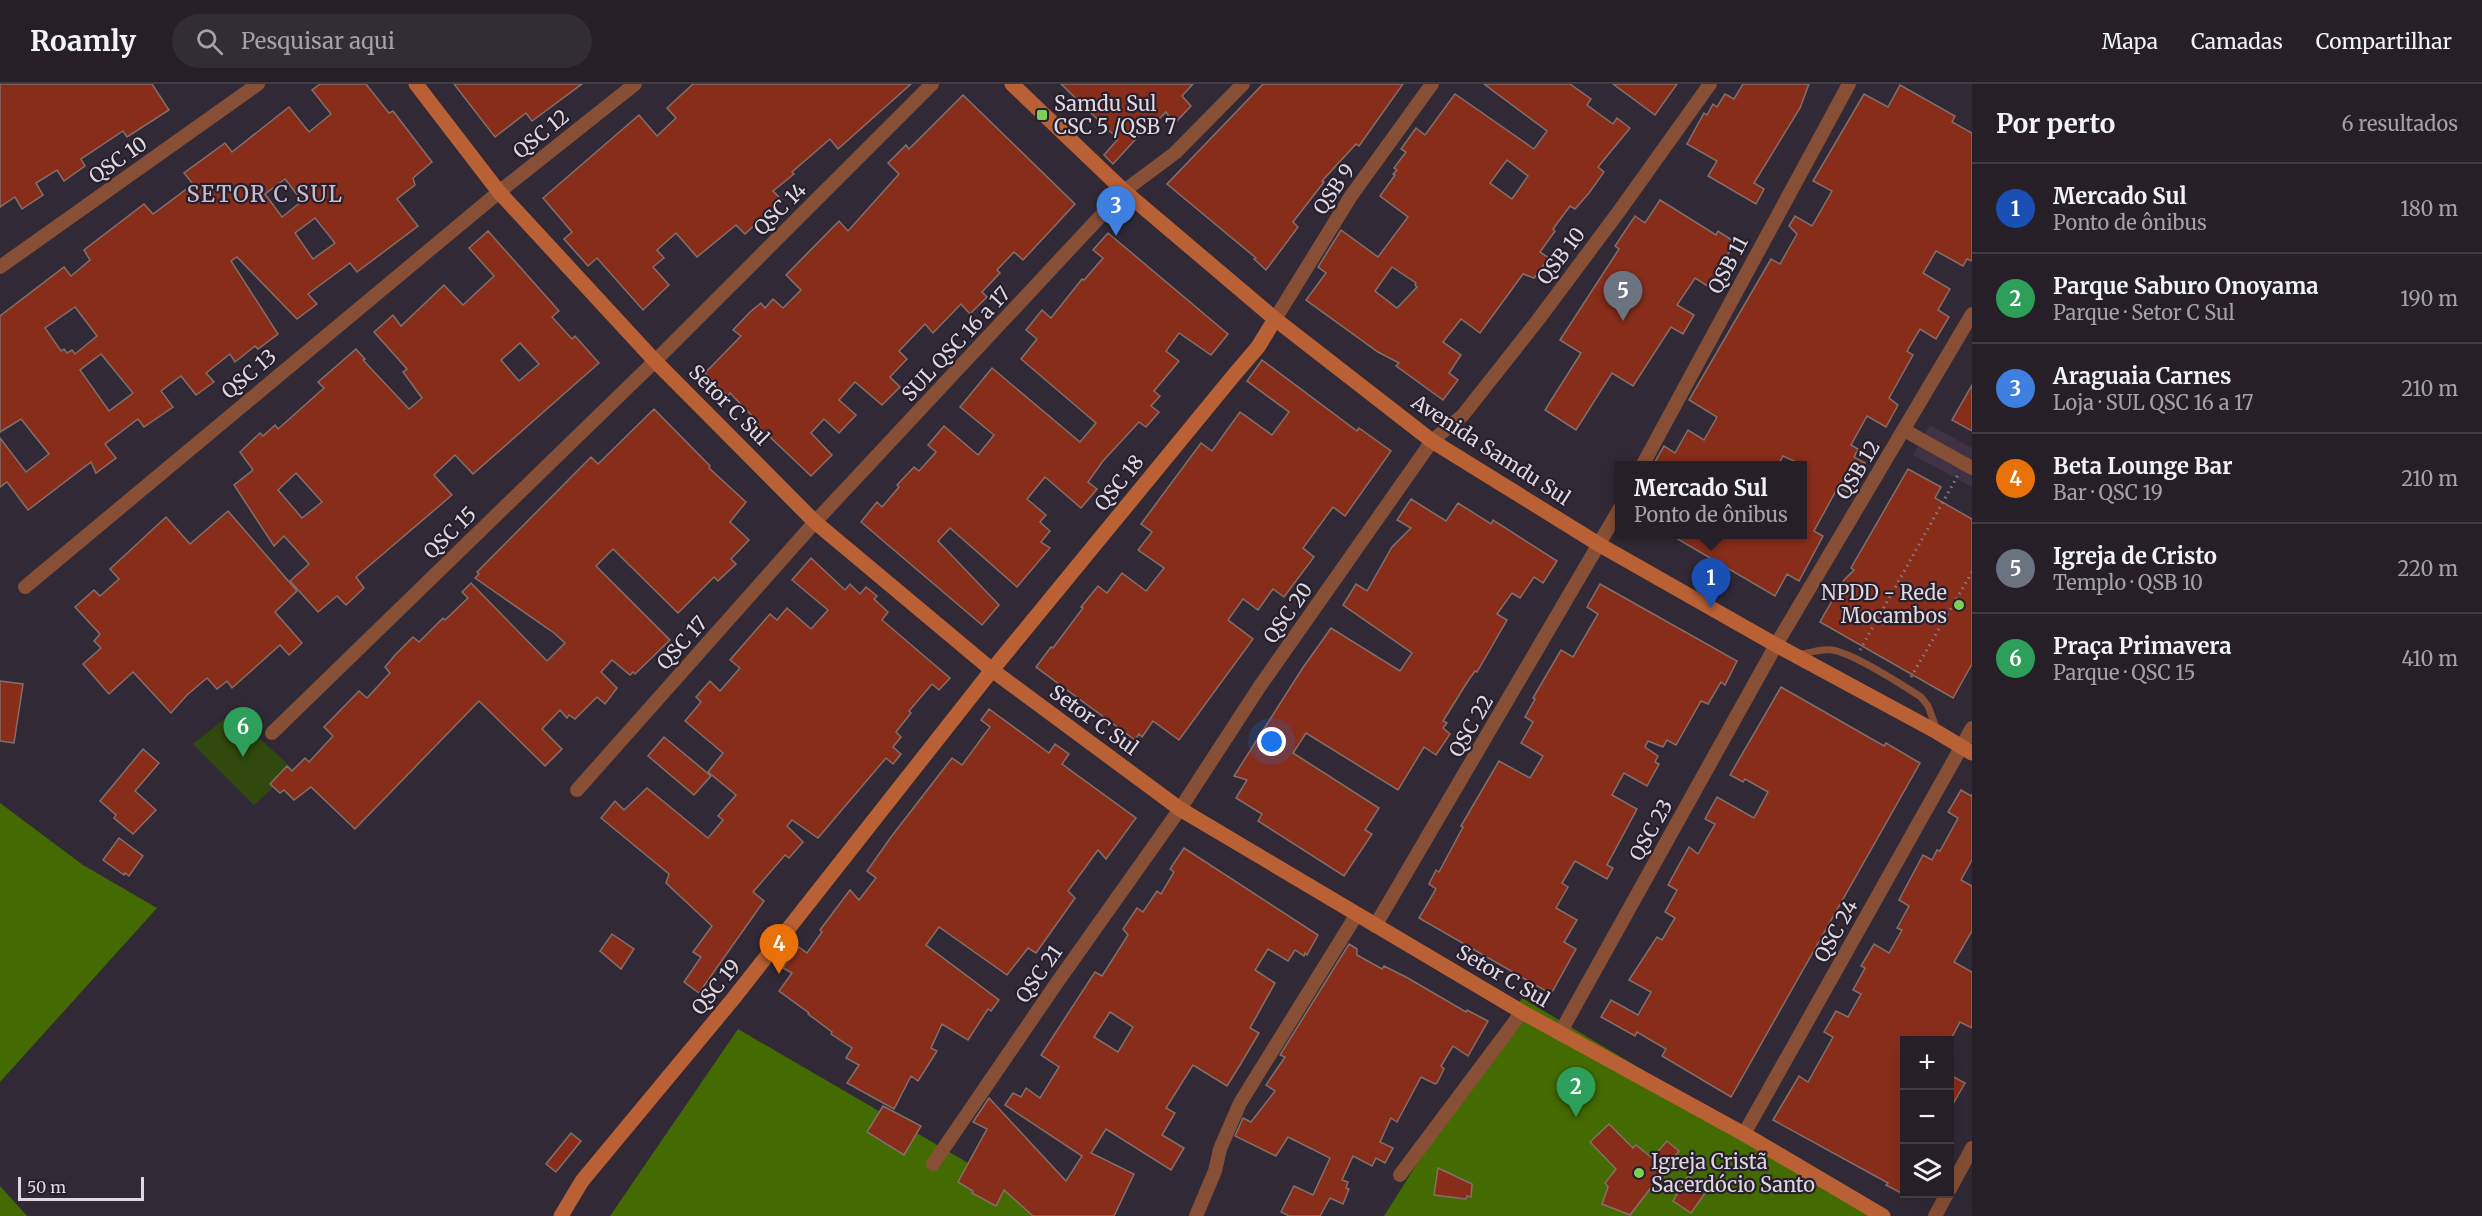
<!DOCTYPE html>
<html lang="pt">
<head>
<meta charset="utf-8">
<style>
	body { margin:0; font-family:Merriweather,serif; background:#322c34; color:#f1f3f6 }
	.controls { position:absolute; right:18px; bottom:18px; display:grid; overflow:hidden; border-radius:0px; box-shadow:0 6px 24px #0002 }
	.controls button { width:54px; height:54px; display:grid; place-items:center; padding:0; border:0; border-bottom:2px solid #423d45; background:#261f28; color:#f1f3f6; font:30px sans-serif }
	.scale { position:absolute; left:18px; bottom:15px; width:126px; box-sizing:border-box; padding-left:6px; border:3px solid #ded8e1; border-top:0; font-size:16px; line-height:21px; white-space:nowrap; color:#ded8e1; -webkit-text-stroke:4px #281f2c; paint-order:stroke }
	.you { position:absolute; left:1272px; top:658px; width:21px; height:21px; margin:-15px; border:4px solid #fff; border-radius:50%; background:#1a73e8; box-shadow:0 0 0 9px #1a73e833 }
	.badge { display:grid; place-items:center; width:39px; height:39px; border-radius:50%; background:#7cd155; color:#fff; font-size:20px; font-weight:700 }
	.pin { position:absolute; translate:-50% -50px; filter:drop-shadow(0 2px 3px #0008) }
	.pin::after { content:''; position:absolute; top:32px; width:21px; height:18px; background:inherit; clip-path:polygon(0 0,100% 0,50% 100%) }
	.popup { position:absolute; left:1615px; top:377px; width:192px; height:78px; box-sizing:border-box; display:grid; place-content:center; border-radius:0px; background:#261f28; filter:drop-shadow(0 2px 4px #0005); font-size:20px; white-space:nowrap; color:#a4a2a8 }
	.popup b { font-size:22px; color:#f1f3f6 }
	.popup::after { content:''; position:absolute; left:50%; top:100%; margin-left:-12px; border:12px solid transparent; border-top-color:#261f28 }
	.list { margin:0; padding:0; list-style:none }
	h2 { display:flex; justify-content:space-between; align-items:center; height:78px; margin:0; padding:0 24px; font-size:26px }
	h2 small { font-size:20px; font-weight:400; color:#a4a2a8 }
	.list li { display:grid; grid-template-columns:39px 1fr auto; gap:18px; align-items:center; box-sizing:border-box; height:90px; padding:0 24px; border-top:2px solid #423d45 }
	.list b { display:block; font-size:22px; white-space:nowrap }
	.list p { margin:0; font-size:20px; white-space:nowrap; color:#a4a2a8 }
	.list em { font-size:20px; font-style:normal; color:#a4a2a8 }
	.icon { flex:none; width:33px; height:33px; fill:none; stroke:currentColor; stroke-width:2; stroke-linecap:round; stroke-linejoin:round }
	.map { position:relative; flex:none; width:1972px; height:1132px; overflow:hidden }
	header { display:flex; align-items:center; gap:36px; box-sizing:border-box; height:84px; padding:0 30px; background:#261f28; border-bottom:2px solid #423d45 }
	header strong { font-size:28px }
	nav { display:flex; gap:33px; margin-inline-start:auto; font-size:21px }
	.search { width:420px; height:54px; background:#322c34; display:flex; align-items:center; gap:15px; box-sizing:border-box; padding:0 21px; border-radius:33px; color:#a4a2a8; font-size:22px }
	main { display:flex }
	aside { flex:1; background:#261f28 }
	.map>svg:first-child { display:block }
	.built { fill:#3e3244 }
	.green { fill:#304a0d }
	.forest { fill:#446b01 }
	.building { fill:#892d1b; stroke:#836f6a; stroke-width:1.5; fill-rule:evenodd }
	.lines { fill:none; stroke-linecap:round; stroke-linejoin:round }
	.path { stroke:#837c87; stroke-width:3; stroke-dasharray:1.5 4.5; stroke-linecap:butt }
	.lane { stroke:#874f35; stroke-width:7 }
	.street { stroke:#874f35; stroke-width:14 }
	.secondary { stroke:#b96035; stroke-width:15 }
	.poi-dot { fill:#7cd155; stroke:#281f2c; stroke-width:2 }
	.labels { text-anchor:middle; stroke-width:4.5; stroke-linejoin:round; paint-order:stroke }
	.poi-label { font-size:20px; fill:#ded8e1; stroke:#281f2c; text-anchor:start }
	.street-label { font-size:20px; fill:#ded8e1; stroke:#281f2c }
	.quarter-label { font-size:22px; letter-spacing:1.5px; fill:#c7bccd; stroke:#281f2c }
</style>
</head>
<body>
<header>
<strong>Roamly</strong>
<div class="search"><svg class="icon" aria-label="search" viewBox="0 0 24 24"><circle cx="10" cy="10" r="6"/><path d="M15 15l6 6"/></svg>Pesquisar aqui</div>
<nav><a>Mapa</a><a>Camadas</a><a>Compartilhar</a></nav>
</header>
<main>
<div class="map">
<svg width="1972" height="1132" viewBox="0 0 1972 1132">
	<rect width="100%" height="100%" fill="#322936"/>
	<path class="built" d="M1930,341l42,23v39l-59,-32z"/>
	<path class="green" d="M232,629l61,56 -39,36 -61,-61z"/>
	<g class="forest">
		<path d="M0,719l83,62 74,43 -157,174z"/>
		<path d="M1522,914l366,218h-504z"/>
		<path d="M738,945l321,187h-449z"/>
		<path d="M0,1102l27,30h-27z"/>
	</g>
	<g class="building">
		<path d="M0,0h152l17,26 -42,27 -4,-6 -42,28 4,7 -21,15 -7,-11 -21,13 7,12 -21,14 -7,-12 -15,10z"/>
		<path d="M320,0h46l23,29 4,-2 39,51 -19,16 2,7 -18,14 21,27 -61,46 -7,-9 -42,31 9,10 -20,15 -60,-62 -6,4 47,73 -20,15 -3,-3 -20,16 -5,-8 -24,19 8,9 -18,13 -15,-19 -20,15 12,16 -29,20 -6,-8 -33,25 11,14 -20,15 -5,-11 -63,48 -21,-28 -7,5v-49l26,34 23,-18 -28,-35 -21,13v-116l64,-49 7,9 19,-16 -6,-10 60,-46 9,10 40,-30 -9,-11 41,-30 7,9 57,-45 20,25 22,-18 -19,-24zM285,95l17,22 -20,16 -17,-23zM315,134l20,25 -22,16 -18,-26zM75,223l22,29 -22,18 -3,-4 -5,3 -3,-4 -3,2 -16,-23zM101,270l32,39 -24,18 -29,-41z"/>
		<path d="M454,0h128l-50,37 -6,-8 -31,24z"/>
		<path d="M693,0h218l-73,65 -8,-10 -38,33 2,2 -21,17 9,9 -37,34 -9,-9 -39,32 -21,-24 -19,17 7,8 -11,9 16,18 -26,25 -46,-52 -9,8 -24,-27 8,-7 -29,-34 96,-83 18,21 19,-18 -9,-10z"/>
		<path d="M1061,0h132l-11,12 9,10 -17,18 -8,-12 -20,20 -2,-2 -31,34 -9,-9 14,-16z"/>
		<path d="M1263,0h140l-44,62 -3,-2 -34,37 2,1 -31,40 5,5 -32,43 -12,-11 2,-1 -89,-74z"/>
		<path d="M1484,0h86l21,15 -4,6 26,19 4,-6 13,10 -32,39 6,5 -15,21 -14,16 -5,-3 -17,23 2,2 -15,21 9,6 -15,20 -11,-4 -43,59 -19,-14 -18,23 18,13 -12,18 9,7 -15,20 -47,-34 3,-3 -21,-11 -72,-52 20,-27 -8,-6 23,-37 37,27 30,-40 -28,-21 15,-21 -2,-1 4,-4 -3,-2 12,-16 -5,-3 15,-21 9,7 30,-41 79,55 13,-18zM1507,76l21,16 -16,23 -22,-16zM1392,183l24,16 -1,2 2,2 -20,21 -22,-17z"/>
		<path d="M1613,0h64l-22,31z"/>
		<path d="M1743,0h66l-9,24 -46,75 10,6 -8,15 -48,-28 9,-15 -30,-17 17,-31 3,2 6,-11 4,3 8,-13 9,5z"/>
		<path d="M1900,1l55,31 -3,6 20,11v128l-5,-2 -4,7 -27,-15 -13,22 27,16 -12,21 11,7 -13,22 -16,-10 -13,22 6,4 -24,43 9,7 -12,22 -19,-11 -16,29 7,4 -4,8 11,6 -17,29 -10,-5 -24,44 9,5 -24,45 -12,-7 -12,22 -106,-62h134v-69l-20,-9 -5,9h-125l11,-19 11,7 13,-23 16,10 13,-23 -28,-17 82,-141 9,5 17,-30 -8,-8 6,-10 17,10 20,-35 -19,-10 51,-87 24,13z"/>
		<path d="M963,11l112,109 -52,56 -9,-8 -17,18 3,3 -18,19 5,5 -17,17 -9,-10 -28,29 -8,-9 -26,27 8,8 -17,18 10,10 -18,18 -27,-23 -16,18 17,15 -17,18 -15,-14 -13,14 21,22 -21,21 -57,-54 2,-2 -26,-27 -2,3 -23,-23 36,-37 -8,-6 17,-18 11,-9 4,5 8,-9 10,9 18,-18 -15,-15 53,-54 9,10 51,-57 -11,-11 18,-18 3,4z"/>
		<path d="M1660,116l56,35 2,-4 17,11 -26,45 -14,-9 -18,27 17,10 -11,19 -12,-7 -38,59 -21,-13 -36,57 -31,-20 36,-57 -21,-13 59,-91 -4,-3 20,-30 10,7z"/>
		<path d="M488,147l71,80 -7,6 20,22 3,-3 24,27 -126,111 -18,-19 -21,20 18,20 -96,82 8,11 -18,17 -9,-9 -19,16 -28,-31 19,-17 -25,-28 -10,10 -40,-61 19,-15 -13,-18 20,-19 3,3 12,-11 3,4 46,-41 -6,-6 38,-33 9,10 -2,1 46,49 13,-11 -19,-26 4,-3 -33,-37 19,-17 8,11 43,-41 19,20 31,-29 -25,-28zM520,259l19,21 -20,17 -18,-21zM296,389l26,29 -20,16 -24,-28z"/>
		<path d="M1108,149l120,101 -17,21 -32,-22 -13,18 13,10 -25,30 6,5 -9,10 8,6 -13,15 -7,-5 -36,39 -15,21 9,7 -16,19 -36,-31 -18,22 19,16 -6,7 10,9 -9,11 9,6 -33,39 -67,-59 -12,13 61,64 -17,20 -121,-103 16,-20 5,5 17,-20 -2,-2 17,-18 5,4 17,-19 -8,-7 16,-19 34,29 16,-20 -34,-28 32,-39 88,74 16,-19 -75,-64 16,-20 -11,-9 16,-20 9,8 31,-39 2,1 19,-22 -10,-8z"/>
		<path d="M1262,276l95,71 2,-3 32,23 -46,65 -12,-9 -30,41 11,9 -30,40 -11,-8 -15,21 -15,-11 -15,21 25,19 -74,101 -26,-19 -11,16 -3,-3 -4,6 -99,-73 15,-20 2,1 30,-40 -2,-1 17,-21 9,7 15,-20 24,18 18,-23 -26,-18 14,-18 -11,-8 60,-81 11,8 28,-39 32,23 17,-23 -42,-31z"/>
		<path d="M1972,301v46l-20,-11z"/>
		<path d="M654,325l56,57 -1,2 37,34 -16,20 19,18 -18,19 5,5 -18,17 -4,-4 -36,36 -65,-64 -17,17 74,74 -35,34 -2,-2 -3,3 -18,-15 -11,12 16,16 -12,16 -8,-7 -22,22 -6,-4 -2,3 -7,-8 -18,19 20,20 -17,17 -66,-65 -124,128 -44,-42 -17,13 -10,-10 -4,3 -10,-9 17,-18 5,5 13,-13 4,4 24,-26 -9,-9 35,-36 8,7 23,-25 -5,-6 10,-12 18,-18 6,5 24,-24 2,2 23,-22 -6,-6 9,-9 76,78 18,-18 -11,-10 -79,-55 4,-4 -2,-2 114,-115 7,7z"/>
		<path d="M1908,385l33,18 -6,11 37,21v145l-19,34 -133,-76 24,-42 10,-10 -3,-2z"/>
		<path d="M1411,415l35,22 12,-18 33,21 2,-4 64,41 -14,22 -9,-6 -14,21 -8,-5 -15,21 10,6 -30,52 -2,-1 -9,13 -23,37 4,2 -4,5 7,6 -14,21 -12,-8 -26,43 -92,-57 -13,20 86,55 -14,22 7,4 -28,42 -86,-55 4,-7 -26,-16 11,-18 -13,-4 68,-107 29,-41 69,43 12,-18 -69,-48 13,-21 11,7 25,-44 19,-19 -14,-8z"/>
		<path d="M228,427l69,80 -22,21 27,31 -13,12 -9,-10 -48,43 -5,-7 -10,8 -10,-11 -20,17 -16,18 -38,-41 -24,22 -26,-30 18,-16 -7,-7 6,-7 -25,-27 19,-17 6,6 19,-17 -9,-10 56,-52 24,27z"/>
		<path d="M811,474l34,32 5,-6 10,10 6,-7 11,9 -3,3 14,13 -6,8 68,58 -11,12 -7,-6 -23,27 2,2 -15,19 5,5 -8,10 8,7 -8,10 -7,-6 -68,80 -26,-18 -5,6 16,16 -14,16 -4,-3 -32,37 11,9 -65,92 -15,-11 17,-25 -8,-5 19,-26 -46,-43 3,-9 -68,-56 14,-17 9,9 23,-22 61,50 15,-18 -5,-4 18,-21 -28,-23 15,-19 -38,-32 16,-19 -5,-5 14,-16 10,10 20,-23 -10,-8 40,-46 7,6 10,-12 24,21 17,-19 -36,-30z"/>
		<path d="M1600,500l137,77 -12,24 -4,-3 -13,22 -7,-3 -25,44 -9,-5 -4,7 -15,-6 -3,6 13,9 -3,6 4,2 -12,22 -23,-13 -12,22 25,14 -30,56 6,3 -6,11 -32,-18 -13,22 6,4 -12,21 21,12 -13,22 12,7 -25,45 -132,-76 17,-29 -7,-5 7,-14 3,2 24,-45 -2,-1 38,-65 31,17 13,-22 -22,-13 12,-21 -8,-5 10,-18 -2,-1 28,-48 12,7 25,-43 -11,-7z"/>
		<path d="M0,597l23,3 -9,59 -14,-2z"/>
		<path d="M1781,603l103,59 2,-3 34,20 -189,334 -69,-41 4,-7 -29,-17 -2,4 -34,-19 10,-17 27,15 13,-23 -22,-12 28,-43 5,3 13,-22 -10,-6 12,-22 -9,-5 21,-38 9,7 17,-30 -10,-5 12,-22 37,21 14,-26 -23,-13 -2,3 -13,-7z"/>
		<path d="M989,625l60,44 6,-9 14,10 -7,10 74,54 -30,41 -8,-9 -30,41 7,7 -39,55 -8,-5 -21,27 -68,-48 -13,18 73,55 -8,11 -3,-2 -20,31 -26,-16 -11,24 6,3 -19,30 -7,-5 -17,33 -47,-26 12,-18 -13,-7 6,-10 -21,-14 1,-2 -24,-18 1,-1 -30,-22 13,-18 -9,-5 16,-21 8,6 15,-21 -2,-2 30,-40 9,10 17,-22 -9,-7 24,-34 61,-79 10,7 28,-38 -9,-7z"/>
		<path d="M664,653l47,39 -17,19 -46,-39z"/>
		<path d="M143,665l16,14 -24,28 21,19 -23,24 -19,-16 2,-3 -16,-14z"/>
		<path d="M1961,706l10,6 1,-2v66l-11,20 11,6v45l-18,31 18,10v56l-12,-6 -10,19h-45v154l-19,-10 2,-2 -115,-63 26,-44 9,6 25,-45 -9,-5 12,-21 12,6 13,-23 -8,-4 12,-22 -4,-2 13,-22 15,9 13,-23 -5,-2 12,-22 -10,-6 24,-45 9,5 5,-10 3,1 18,-33 -10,-6z"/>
		<path d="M119,754l24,18 -14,20 -4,-3 -1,2 -21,-15z"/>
		<path d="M1184,764l134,87 -11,20 -2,-2 -1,3 -9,-6 -7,11 -20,-12 -13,21 20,13 -25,45 9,5 -19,32 -13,21 -34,-21 -27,43 9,5 -13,22 22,13 -13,22 -65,-41 -15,24 43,21 -20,42h-81l-29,-26 -8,16 -24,-13 1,-2 -15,-9 29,-53 -14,-7 16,-24 77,83 16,-25 -77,-51 8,-12 8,4 5,-9 14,10 19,-31 -18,-12 54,-83 7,4 26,-41 -5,-6 14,-21 6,4 14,-21 4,3 13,-22 -4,-3zM1110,928l23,15 -15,25 -24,-15z"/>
		<path d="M612,850l22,15 -13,20 -21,-18z"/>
		<path d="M1349,860l8,5v6l25,14 2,-3 22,11 60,35 1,-2 21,11 -20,35 -15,-10 -12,20 3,3 -7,14 -2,1 -14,-7 -24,45 -6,-4 -11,24 13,6 -8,15 -9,-5 -4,8 -19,-10 -11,24 6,2 -2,6 3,1 -6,15 -13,-6 -10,18h-31l-8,-4 13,-26 19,9 17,-37 -42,-21 -12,19 -41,-20 8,-18 8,4 24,-31 -9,-6 19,-28 -5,-2z"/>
		<path d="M1950,991l15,8 -15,26z"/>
		<path d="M883,1022l38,20 -17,29 -37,-23z"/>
		<path d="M1609,1040l24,24 3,-3 16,13 15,-17 12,10 -49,64 -28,-11 6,-17 -3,-4 11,-14 -26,-27z"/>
		<path d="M571,1049l10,8 -25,31 -10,-8z"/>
		<path d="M1438,1084l34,16 -1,13 -4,-1 -1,3 -32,-4z"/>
		<path d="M1688,1092l20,13 -17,24 -18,-12z"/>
	</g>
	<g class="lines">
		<g class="path">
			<path d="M1860,566l98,-175"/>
			<path d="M1911,593l61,-105"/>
		</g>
		<path class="lane" d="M1799,571c10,-2 22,-7 33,-5 21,3 69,34 89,47l7,9 9,24"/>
		<g class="street">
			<path d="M0,183l258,-183"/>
			<path d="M1275,235l76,-123 81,-112"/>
			<path d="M1904,346l68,38"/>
			<path d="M1642,382l207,-382"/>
			<path d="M25,503l474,-395 136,-108"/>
			<path d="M272,649l383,-372 277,-277"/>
			<path d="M577,706l238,-268 309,-331 51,-38 68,-69"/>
			<path d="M1375,842l245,-418"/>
			<path d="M1560,949l216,-388 196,-331"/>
			<path d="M1744,1050l228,-406"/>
			<path d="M933,1080l123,-180 124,-175 80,-123 172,-245 31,-26 75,-95 82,-110 90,-126"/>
			<path d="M1400,1091l122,-163"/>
			<path d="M1950,1105l22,-41"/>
			<path d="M1196,1132l19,-45 5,-22 20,-46 117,-189"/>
			<path d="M1935,1132l12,-22"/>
		</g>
		<g class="secondary">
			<path d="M416,0l83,108 156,169 160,161 177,148 188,139 342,203 222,122 139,82"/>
			<path d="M1012,0l112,107 151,128 157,122 168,104 176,100 161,87 35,21"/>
			<path d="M561,1132l21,-35 151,-182 259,-329 242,-295 24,-28 17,-28"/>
		</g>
	</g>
	<g class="poi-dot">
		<rect x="1036" y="25" width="12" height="12" rx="3"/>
		<circle cx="1959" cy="521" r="6"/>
		<circle cx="1639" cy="1089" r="6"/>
	</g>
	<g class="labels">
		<g class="poi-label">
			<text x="1054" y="27">Samdu Sul<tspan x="1054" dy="23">CSC 5 /QSB 7</tspan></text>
			<text x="1947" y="516" text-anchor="end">NPDD - Rede<tspan x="1947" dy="23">Mocambos</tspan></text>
			<text x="1651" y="1085">Igreja Cristã<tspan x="1651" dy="23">Sacerdócio Santo</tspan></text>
		</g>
		<g class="street-label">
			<text transform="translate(541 50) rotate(-39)" y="7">QSC 12</text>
			<text transform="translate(118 76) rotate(-35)" y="7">QSC 10</text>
			<text transform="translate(1334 105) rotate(-56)" y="7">QSB 9</text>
			<text transform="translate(780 125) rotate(-45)" y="7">QSC 14</text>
			<text transform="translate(1561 172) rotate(-53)" y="7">QSB 10</text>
			<text transform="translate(1728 181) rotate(-62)" y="7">QSB 11</text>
			<text transform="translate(956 260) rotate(-47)" y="7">SUL QSC 16 a 17</text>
			<text transform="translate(249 290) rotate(-40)" y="7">QSC 13</text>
			<text transform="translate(729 321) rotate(45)" y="7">Setor C Sul</text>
			<text transform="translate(1491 366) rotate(33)" y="7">Avenida Samdu Sul</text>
			<text transform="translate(1858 386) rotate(-59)" y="7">QSB 12</text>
			<text transform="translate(1119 399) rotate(-51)" y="7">QSC 18</text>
			<text transform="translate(450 449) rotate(-44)" y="7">QSC 15</text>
			<text transform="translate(1288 529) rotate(-55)" y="7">QSC 20</text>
			<text transform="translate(682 559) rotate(-48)" y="7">QSC 17</text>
			<text transform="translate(1094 636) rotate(36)" y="7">Setor C Sul</text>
			<text transform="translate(1471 642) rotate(-60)" y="7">QSC 22</text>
			<text transform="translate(1651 746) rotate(-61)" y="7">QSC 23</text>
			<text transform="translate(1836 847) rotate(-61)" y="7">QSC 24</text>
			<text transform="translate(1039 890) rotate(-55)" y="7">QSC 21</text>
			<text transform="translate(1503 892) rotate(30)" y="7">Setor C Sul</text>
			<text transform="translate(716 903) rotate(-51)" y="7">QSC 19</text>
		</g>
		<g class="quarter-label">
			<text x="265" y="118">SETOR C SUL</text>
		</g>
	</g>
</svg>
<div class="controls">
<button>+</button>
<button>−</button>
<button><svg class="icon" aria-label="layers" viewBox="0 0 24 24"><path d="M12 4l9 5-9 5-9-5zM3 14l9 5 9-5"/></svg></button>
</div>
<div class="scale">50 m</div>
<div class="you"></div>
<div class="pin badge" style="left:1711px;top:524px;background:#1a4fb4">1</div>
<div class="popup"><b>Mercado Sul</b>Ponto de ônibus</div>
<div class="pin badge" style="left:1576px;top:1033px;background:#2e9e5b">2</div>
<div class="pin badge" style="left:1116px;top:152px;background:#3f7fe0">3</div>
<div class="pin badge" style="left:779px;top:890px;background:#e8710a">4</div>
<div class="pin badge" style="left:1623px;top:237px;background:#6b7280">5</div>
<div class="pin badge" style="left:243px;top:673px;background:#2e9e5b">6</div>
</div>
<aside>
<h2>Por perto<small>6 resultados</small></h2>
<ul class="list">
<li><span class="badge" style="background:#1a4fb4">1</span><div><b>Mercado Sul</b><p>Ponto de ônibus</p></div><em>180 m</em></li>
<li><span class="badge" style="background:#2e9e5b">2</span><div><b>Parque Saburo Onoyama</b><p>Parque · Setor C Sul</p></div><em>190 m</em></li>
<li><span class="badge" style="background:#3f7fe0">3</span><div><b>Araguaia Carnes</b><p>Loja · SUL QSC 16 a 17</p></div><em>210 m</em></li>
<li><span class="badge" style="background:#e8710a">4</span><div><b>Beta Lounge Bar</b><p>Bar · QSC 19</p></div><em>210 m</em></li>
<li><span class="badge" style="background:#6b7280">5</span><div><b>Igreja de Cristo</b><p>Templo · QSB 10</p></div><em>220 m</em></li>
<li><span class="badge" style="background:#2e9e5b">6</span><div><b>Praça Primavera</b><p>Parque · QSC 15</p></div><em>410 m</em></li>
</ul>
</aside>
</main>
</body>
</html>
